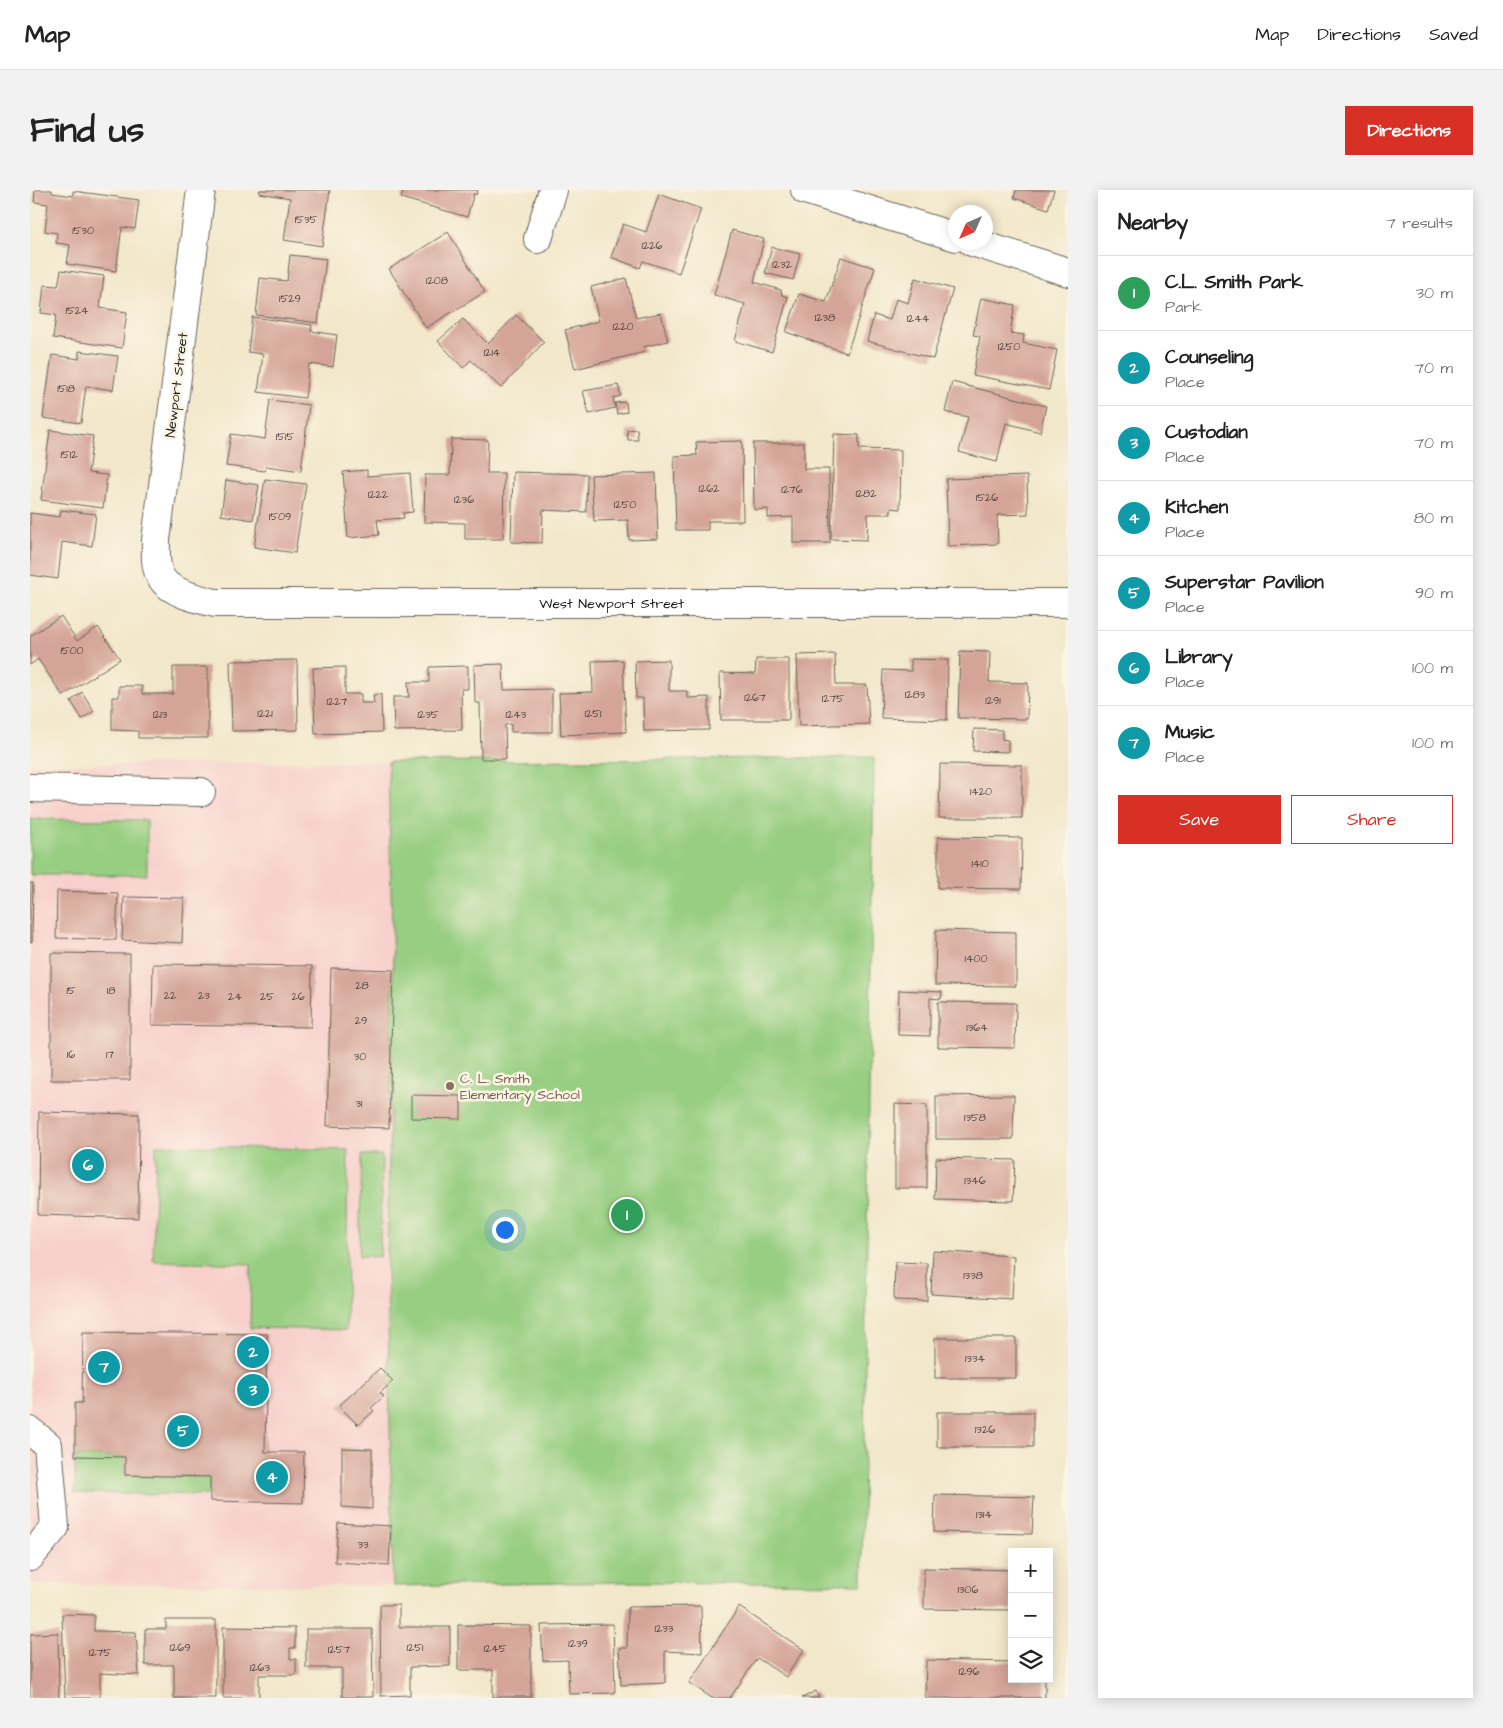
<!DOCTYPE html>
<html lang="en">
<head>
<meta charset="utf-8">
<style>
	body { margin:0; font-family:"Architects Daughter",sans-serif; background:#f2f2f2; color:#222 }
	.controls { position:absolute; right:15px; bottom:15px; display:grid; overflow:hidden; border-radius:0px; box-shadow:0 2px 12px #0003 }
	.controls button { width:45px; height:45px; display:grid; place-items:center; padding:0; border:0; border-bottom:1px solid #e0e0e0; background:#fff; color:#222; font:25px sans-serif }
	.compass { position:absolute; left:918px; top:15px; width:45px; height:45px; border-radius:50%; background:#fff; box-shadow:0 2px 12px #0003; rotate:225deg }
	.you { position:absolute; left:474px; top:1039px; width:18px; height:18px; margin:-12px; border:4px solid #fff; border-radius:50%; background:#1a73e8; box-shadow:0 0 0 8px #1a73e833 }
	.badge { display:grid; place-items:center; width:32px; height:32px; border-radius:50%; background:#d93025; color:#fff; font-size:16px; font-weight:700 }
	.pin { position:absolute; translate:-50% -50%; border:2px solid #fff; box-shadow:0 1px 5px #0006 }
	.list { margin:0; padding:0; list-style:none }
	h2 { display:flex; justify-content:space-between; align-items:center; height:65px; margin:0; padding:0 20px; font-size:21px }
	h2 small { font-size:16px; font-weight:400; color:#767676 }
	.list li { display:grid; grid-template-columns:32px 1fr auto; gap:15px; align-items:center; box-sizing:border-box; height:75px; padding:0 20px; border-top:1px solid #e0e0e0 }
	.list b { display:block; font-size:19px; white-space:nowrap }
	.list p { margin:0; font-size:16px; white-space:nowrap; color:#767676 }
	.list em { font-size:16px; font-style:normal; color:#767676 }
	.actions { display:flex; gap:10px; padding:15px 20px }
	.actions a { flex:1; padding:11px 0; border:1px solid #d93025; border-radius:0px; text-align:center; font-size:18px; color:#d93025 }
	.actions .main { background:#d93025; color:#fff }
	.icon { flex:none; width:28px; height:28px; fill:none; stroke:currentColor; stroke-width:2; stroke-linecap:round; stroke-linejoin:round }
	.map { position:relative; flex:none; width:1038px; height:1508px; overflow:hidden; border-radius:0px }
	header { display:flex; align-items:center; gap:30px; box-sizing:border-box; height:70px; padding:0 25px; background:#fff; border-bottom:1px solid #e0e0e0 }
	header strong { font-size:24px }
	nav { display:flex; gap:28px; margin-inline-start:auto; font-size:18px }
	.intro { display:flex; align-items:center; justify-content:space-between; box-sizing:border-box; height:120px; padding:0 30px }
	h1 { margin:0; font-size:35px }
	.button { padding:12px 22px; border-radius:0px; background:#d93025; color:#fff; font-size:18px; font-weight:700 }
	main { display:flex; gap:30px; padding:0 30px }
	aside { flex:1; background:#fff; border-radius:0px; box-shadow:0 2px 12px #0003 }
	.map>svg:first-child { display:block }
	.built { fill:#f7d0cb }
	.green { fill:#97ce81; stroke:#5a754e }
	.building { fill:#d4a498 }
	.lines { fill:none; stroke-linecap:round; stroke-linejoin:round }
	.minor-casing { stroke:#676359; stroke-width:30 }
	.minor { stroke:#fff; stroke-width:28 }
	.education-dot { fill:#8d6e63; stroke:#fcf5e5; stroke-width:2 }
	.labels { text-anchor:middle; stroke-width:5; stroke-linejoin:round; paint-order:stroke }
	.number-label { font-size:11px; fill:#4a3e3b }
	.street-label { font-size:14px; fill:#1c1c1c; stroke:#fcf5e5 }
	.education-label { font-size:14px; fill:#785e54; stroke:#fcf5e5; text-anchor:start }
</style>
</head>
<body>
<header>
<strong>Map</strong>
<nav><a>Map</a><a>Directions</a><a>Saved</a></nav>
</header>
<div class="intro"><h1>Find us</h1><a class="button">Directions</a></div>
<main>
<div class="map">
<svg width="1038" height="1508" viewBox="0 0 1038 1508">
	<rect width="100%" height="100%" fill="#fcf5e5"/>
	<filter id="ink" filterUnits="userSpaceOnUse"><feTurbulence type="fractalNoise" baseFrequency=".02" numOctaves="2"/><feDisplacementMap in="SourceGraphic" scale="10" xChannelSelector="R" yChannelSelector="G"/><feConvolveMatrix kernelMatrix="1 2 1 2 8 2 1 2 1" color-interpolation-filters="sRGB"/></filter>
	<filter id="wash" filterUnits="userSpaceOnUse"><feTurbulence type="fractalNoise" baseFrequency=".0096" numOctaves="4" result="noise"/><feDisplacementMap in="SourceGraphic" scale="20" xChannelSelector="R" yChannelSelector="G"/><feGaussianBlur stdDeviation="1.12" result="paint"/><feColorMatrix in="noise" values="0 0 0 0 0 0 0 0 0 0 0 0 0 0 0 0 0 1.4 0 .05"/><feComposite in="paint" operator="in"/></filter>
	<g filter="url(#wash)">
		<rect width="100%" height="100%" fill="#f2e7ca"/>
		<path class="built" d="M844,567l-12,827 -238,-2 -231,4 -363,-2v-819z"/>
		<g class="green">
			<path d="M844,567l-12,827 -238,-2 -231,4 -6,-325 6,-291 -5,-208z"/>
			<path d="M0,629l117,1v55h-117z"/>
			<path d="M126,955l192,5 -2,180 -96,-2 1,-64 -98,-3z"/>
			<path d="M332,965h20l-2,102 -21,-1z"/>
			<path d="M45,1266l50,1v18l85,2v18l-135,-2z"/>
		</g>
		<g id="blocks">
			<g class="building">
				<path d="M5,0h17v3l21,3v-5l66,9 -4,29 -13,-2 -6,44 -49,-7 3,-19 -14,-2 1,-10 -12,-2 3,-27 -14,-2z"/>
				<path d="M230,0h70l-8,56 -38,-6 6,-42 -31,-5z"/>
				<path d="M374,0h74l-2,5 -2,-2 -7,24 -66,-19z"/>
				<path d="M986,0h38l-6,19 -34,-11z"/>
				<path d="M629,4l42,15 -22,64 -36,-12 -3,7 -29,-11 12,-33 23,8z"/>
				<path d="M702,40l32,9 -10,43 27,8 1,5 6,2 -16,55 -37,-11 10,-37 -31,-9z"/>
				<path d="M418,42l37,60 -59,36 -37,-59z"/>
				<path d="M742,57l28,7 -7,26 -28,-7z"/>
				<path d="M260,65l36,4 -8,64 -62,-8 4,-37 27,3z"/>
				<path d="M811,67l34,11 -28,85 -61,-21 13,-38 27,8z"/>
				<path d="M31,80l43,6 -4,32 27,4 -5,36 -69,-10 3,-23 -15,-2 3,-28 14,1z"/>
				<path d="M596,88l10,40 25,-5 7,28 -25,6 2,5 -70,17 -10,-39 34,-9 -8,-34z"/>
				<path d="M885,88l38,11 -20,70 -66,-18 7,-26 16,5 6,-21 12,4z"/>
				<path d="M951,108l34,7 -5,28 14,2 -1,8 34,7 -8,40 -76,-15 7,-39 -7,-1z"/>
				<path d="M486,125l28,27 -43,46 -30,-28 -8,8 -25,-27 25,-22 25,25z"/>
				<path d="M222,127l60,8 -1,6 26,4 -4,32 -24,-3 -4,34 -47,-6 5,-38 -15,-2z"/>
				<path d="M49,161l39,5 -5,34 -27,-4 -5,37 -38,-5 9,-63 27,4z"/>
				<path d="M922,192l94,24 -6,26 -34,-9 -9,39 -38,-10 9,-35 -23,-5z"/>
				<path d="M588,195l3,11 -8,2 2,10 -26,6 -6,-23z"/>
				<path d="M240,210l39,5 -8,66 -35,-5 -1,5 -39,-5 5,-32 34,5z"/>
				<path d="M596,212l1,10 -10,2 -2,-11z"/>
				<path d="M607,239l1,11h-10l-1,-10z"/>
				<path d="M20,240l43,6 -5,37 19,2 -4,33 -62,-8z"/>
				<path d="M804,244l25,1v14l42,1 -1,59 -9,-1v6h-23l-1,26 -36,-1z"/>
				<path d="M421,249l37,1 -1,33h17l-1,66h-38v-16l-41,-1 1,-47h25z"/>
				<path d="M712,251l1,80h-35v9h-32l-2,-74 23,-1 -1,-13z"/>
				<path d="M723,253h51v26h25l1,74h-37v-26l-25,1v-9l-14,1z"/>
				<path d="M337,280v6l43,-3 3,39 -10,1 1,5 -27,2 2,15 -31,3 -5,-66z"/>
				<path d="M483,282l74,2 -1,38 -43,-2 -1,33 -31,-1z"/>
				<path d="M626,283l2,66 -29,1 -1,-20 -34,1 -3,-46z"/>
				<path d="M997,286l1,38 -31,1 1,29 -50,2 -2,-67z"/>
				<path d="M235,289l41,5 -11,69 -41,-6z"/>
				<path d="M196,290l33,5 -6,35 -32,-5z"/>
				<path d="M31,320l35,4 -4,32 -30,-4 -4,37 -28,-4v-62l30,4z"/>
				<path d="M31,426l16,25 21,-14 22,32 -57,37 -25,-37 -8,6v-29z"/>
				<path d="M930,461l30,1 -1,30 39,1 -1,36 -69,-1z"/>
				<path d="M805,464l1,31h31l2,39 -70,2 -2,-71z"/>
				<path d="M726,469h33v61h-68l-1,-47 35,1z"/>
				<path d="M881,469l37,1 -1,60 -66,-2 2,-48 28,1z"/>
				<path d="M267,470l1,70 -66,1 -2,-70z"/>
				<path d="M593,470l3,72 -65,3 -2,-42 34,-1 -1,-31z"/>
				<path d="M639,470v31h18v7l22,-1v33l-65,1 -1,-33h-7l-1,-37z"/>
				<path d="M473,474l1,26 48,-1v43h-41v-8l-6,1 1,34h-25l-1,-56h-5l-1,-38z"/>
				<path d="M438,476v23h-7l1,41 -68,1 -1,-34h16l-1,-15h21v-15z"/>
				<path d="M143,477h35v71h-70v-7l-26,-1v-33h7v-11h23v8h31z"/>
				<path d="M315,477v27h16v9h13l-1,-8 8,-1 1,38 -67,2 -2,-66z"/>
				<path d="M52,502l12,19 -12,8 -11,-18z"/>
				<path d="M944,539l28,1v9l6,1v12l-35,-1z"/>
				<path d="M910,574l82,1v53h-83z"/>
				<path d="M908,647l84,1 -1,51 -83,-1z"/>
				<path d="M0,693h3l-1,59h-2z"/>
				<path d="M27,701l61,2 -2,47 -60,-2z"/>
				<path d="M94,707l60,1 -2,45 -60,-3z"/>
				<path d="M906,740l80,2v54l-81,-1z"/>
				<path d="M21,763l79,1v126h-79z"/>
				<path d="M123,774l159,2 -1,61 -159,-2z"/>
				<path d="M301,778l62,2 -4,158 -62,-2z"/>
				<path d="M869,800l43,2 -1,7 -11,-1v38l-32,-1z"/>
				<path d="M908,812l78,1 -1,45 -77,-1z"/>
				<path d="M381,905l50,1v23l-50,-1z"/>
				<path d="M984,905l-1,44h-77v-43z"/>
				<path d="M865,914l32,1v83h-32z"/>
				<path d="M9,922l100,2 -1,104 -100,-3z"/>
				<path d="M906,968l79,2 -2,41 -78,-2z"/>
				<path d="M903,1061l81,5 -2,43 -81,-5z"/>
				<path d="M865,1072l32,1v38l-33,-1z"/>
				<path d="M53,1142l184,2 -2,118h39l-1,51 -93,-2v-24l-85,-2v-18l-50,-1v-53h7z"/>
				<rect x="905" y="1148" width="81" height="40"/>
				<path d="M350,1178l13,13 -13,12 4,3 -13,12 3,3 -16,14 -19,-19z"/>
				<rect x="907" y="1222" width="96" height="35"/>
				<path d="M312,1258l30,1v60l-30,-2z"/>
				<path d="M905,1305l99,2 -2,37 -98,-2z"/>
				<path d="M308,1333l53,3 -2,39 -54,-3z"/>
				<path d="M894,1378l88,2v40l-88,-1z"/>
				<path d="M350,1415h19v22h51v39l-40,1v28l-29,1z"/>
				<path d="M671,1416l1,47 -37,-2v32l-44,2 -2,-37h8l1,-41z"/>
				<path d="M709,1417l65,43 -18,27 -29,-19 -27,40h-18l-23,-15z"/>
				<path d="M32,1424l32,1v16l42,1 3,43 -39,-2v25h-35z"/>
				<path d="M136,1430h50v78h-42v-33h-29v-36h21z"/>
				<path d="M583,1434l2,69 -46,1 -1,-34 -25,1 -2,-36z"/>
				<path d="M428,1435l73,1v71h-38v-27h-35z"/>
				<path d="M193,1437l72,1v20h-5v11h6v16h-37v23h-36z"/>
				<path d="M276,1439h66l1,68h-31v-29h-36z"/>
				<path d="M28,1443l1,65h-29v-64z"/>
				<path d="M896,1470l86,2v17h33v19h-120z"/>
				<path d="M786,1501l3,7h-17z"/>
			</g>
		</g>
	</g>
	<g filter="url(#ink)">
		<use href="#blocks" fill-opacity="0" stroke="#676359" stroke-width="1"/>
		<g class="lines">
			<defs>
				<g id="minor">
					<path id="s1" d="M171,0l-45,350c0,12 -2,28 6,39 9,14 37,20 53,24h853"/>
					<path d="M775,0l151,47"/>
					<path d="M508,49l15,-49"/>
					<path d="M942,52l96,30"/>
					<path d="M0,598l171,4"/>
					<path d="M0,1241l18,14 7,82 -25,30"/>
				</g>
			</defs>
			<use href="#minor" class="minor-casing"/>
			<use href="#minor" class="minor"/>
		</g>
	</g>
	<circle class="education-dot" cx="420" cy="896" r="5"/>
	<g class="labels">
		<g class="number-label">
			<text x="276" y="33">1535</text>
			<text x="53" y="44">1530</text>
			<text x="622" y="59">1226</text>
			<text x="752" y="78">1232</text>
			<text x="407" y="94">1208</text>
			<text x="260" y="112">1529</text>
			<text x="47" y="124">1524</text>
			<text x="795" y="131">1238</text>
			<text x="888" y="132">1244</text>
			<text x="593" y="140">1220</text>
			<text x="979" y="160">1250</text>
			<text x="462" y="166">1214</text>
			<text x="36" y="202">1518</text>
			<text x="255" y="250">1515</text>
			<text x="39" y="268">1512</text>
			<text x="679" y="302">1262</text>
			<text x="762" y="303">1276</text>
			<text x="836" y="307">1282</text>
			<text x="348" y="308">1222</text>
			<text x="957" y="311">1526</text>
			<text x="434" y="313">1236</text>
			<text x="595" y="318">1250</text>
			<text x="250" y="330">1509</text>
			<text x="42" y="464">1500</text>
			<text x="885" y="508">1283</text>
			<text x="725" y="511">1267</text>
			<text x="803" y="512">1275</text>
			<text x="963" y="514">1291</text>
			<text x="307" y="515">1227</text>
			<text x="235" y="527">1221</text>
			<text x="563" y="527">1251</text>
			<text x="130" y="528">1213</text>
			<text x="398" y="528">1235</text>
			<text x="486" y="528">1243</text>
			<text x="951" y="605">1420</text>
			<text x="950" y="677">1410</text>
			<text x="946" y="772">1400</text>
			<text x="332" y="799">28</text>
			<text x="41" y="804">15</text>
			<text x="81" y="804">18</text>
			<text x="140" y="809">22</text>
			<text x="174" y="809">23</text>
			<text x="205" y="810">24</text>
			<text x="237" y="810">25</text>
			<text x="268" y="810">26</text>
			<text x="331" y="834">29</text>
			<text x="947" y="841">1364</text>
			<text x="41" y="868">16</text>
			<text x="80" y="868">17</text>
			<text x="330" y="870">30</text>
			<text x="329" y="917">31</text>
			<text x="945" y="931">1358</text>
			<text x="945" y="994">1346</text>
			<text x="943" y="1089">1338</text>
			<text x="945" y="1172">1334</text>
			<text x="955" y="1243">1326</text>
			<text x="954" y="1328">1314</text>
			<text x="333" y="1358">33</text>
			<text x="938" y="1403">1306</text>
			<text x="634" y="1442">1233</text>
			<text x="548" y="1457">1239</text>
			<text x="150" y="1461">1269</text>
			<text x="385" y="1461">1251</text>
			<text x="465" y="1462">1245</text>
			<text x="309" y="1463">1257</text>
			<text x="70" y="1466">1275</text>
			<text x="230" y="1481">1263</text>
			<text x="939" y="1485">1296</text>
		</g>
		<g class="street-label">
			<text transform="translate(146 195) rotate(-83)" y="5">Newport Street</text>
			<text dy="5" stroke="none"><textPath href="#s1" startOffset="849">West Newport Street</textPath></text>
		</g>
		<g class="education-label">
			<text x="430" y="893">C. L. Smith<tspan x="430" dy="16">Elementary School</tspan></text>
		</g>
	</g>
</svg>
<div class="controls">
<button>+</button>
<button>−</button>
<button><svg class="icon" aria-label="layers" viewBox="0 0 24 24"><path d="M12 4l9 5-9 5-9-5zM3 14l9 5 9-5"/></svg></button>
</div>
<svg class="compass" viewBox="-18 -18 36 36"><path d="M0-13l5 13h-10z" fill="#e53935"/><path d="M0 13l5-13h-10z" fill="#767676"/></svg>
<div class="you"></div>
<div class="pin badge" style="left:597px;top:1025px;background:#2e9e5b">1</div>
<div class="pin badge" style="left:223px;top:1162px;background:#0f9aa8">2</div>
<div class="pin badge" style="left:223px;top:1200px;background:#0f9aa8">3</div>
<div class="pin badge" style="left:242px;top:1287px;background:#0f9aa8">4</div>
<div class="pin badge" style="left:153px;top:1241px;background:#0f9aa8">5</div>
<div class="pin badge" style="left:58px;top:975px;background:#0f9aa8">6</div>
<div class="pin badge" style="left:74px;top:1177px;background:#0f9aa8">7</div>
</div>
<aside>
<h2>Nearby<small>7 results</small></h2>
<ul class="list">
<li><span class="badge" style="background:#2e9e5b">1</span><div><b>C.L. Smith Park</b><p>Park</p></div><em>30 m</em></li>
<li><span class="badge" style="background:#0f9aa8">2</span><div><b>Counseling</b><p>Place</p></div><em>70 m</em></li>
<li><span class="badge" style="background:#0f9aa8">3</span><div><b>Custodian</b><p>Place</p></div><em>70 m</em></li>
<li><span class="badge" style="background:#0f9aa8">4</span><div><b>Kitchen</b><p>Place</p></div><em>80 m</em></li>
<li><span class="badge" style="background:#0f9aa8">5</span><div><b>Superstar Pavilion</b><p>Place</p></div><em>90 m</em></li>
<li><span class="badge" style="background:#0f9aa8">6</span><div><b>Library</b><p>Place</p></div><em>100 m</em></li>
<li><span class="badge" style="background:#0f9aa8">7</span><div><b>Music</b><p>Place</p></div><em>100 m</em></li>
</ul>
<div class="actions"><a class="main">Save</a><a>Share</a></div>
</aside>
</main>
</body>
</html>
